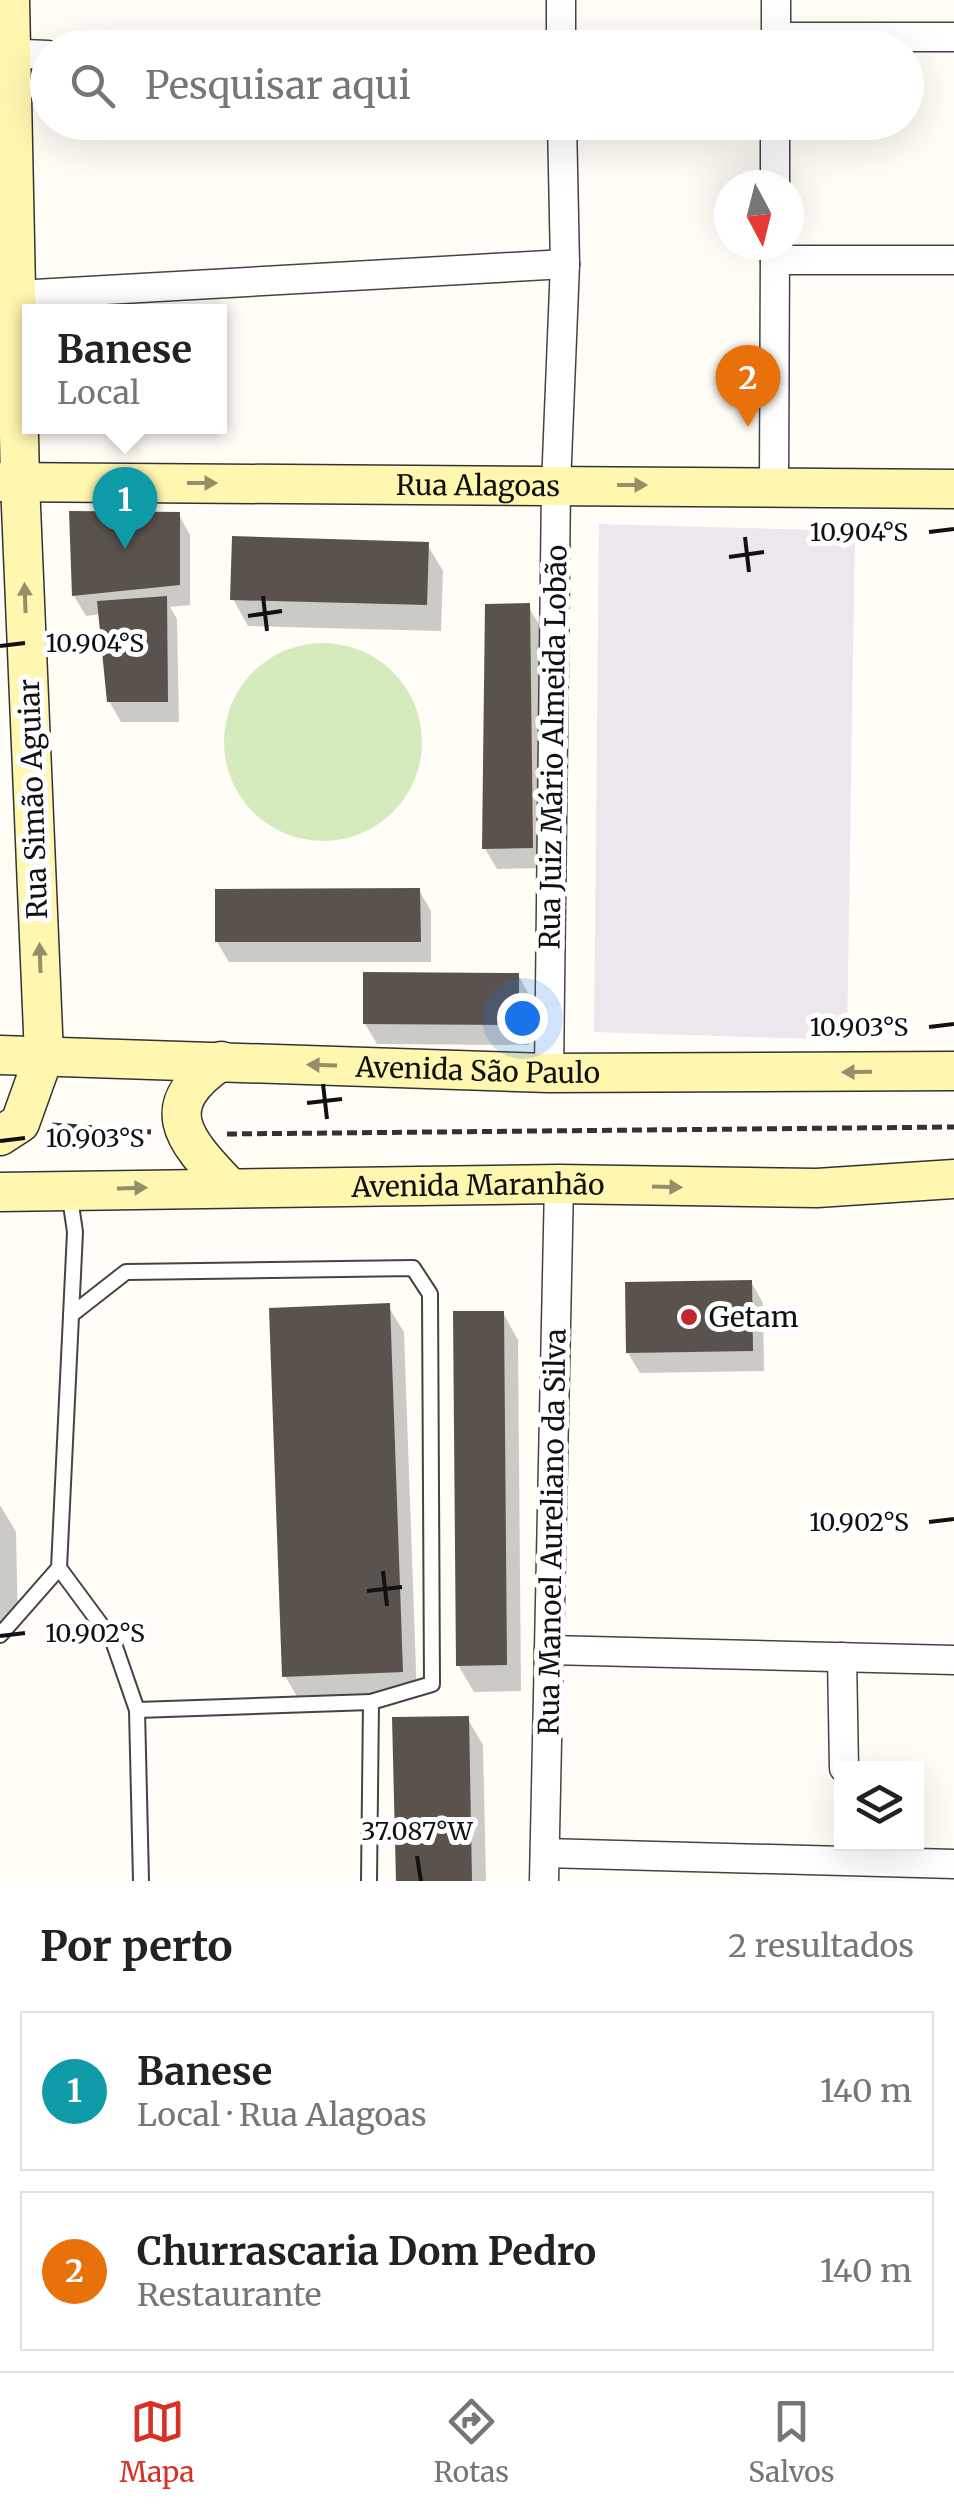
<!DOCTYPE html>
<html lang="pt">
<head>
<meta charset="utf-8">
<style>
	body { margin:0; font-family:Merriweather,serif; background:#f2f2f2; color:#222 }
	.controls { position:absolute; right:30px; bottom:30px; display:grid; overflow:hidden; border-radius:0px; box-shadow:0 10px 40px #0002 }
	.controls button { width:90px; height:90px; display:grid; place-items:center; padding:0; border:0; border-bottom:2px solid #e0e0e0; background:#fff; color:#222; font:50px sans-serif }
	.compass { position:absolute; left:714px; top:170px; width:90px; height:90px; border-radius:50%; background:#fff; box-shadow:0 10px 40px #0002; rotate:173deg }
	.you { position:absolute; left:522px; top:1018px; width:35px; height:35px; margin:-25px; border:8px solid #fff; border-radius:50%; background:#1a73e8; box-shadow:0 0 0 15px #1a73e833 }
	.badge { display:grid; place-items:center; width:65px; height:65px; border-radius:50%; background:#d93025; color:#fff; font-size:32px; font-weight:700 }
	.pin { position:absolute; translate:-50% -82px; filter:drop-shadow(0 2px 5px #0008) }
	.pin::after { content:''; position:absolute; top:52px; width:35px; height:30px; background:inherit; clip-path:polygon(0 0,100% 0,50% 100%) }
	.popup { position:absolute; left:22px; top:304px; width:205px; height:130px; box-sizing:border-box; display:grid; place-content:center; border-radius:0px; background:#fff; filter:drop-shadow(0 2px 8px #0005); font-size:32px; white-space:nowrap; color:#767676 }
	.popup b { font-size:38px; color:#222 }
	.popup::after { content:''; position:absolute; left:50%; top:100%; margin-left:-20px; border:20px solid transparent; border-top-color:#fff }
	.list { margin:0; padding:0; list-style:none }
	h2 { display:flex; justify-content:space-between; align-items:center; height:130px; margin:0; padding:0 40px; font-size:42px }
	h2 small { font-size:32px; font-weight:400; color:#767676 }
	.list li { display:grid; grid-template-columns:65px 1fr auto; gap:30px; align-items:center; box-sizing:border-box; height:160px; margin:0 20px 20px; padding:0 20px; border:2px solid #e0e0e0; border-radius:0px }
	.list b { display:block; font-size:38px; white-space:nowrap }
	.list p { margin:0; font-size:32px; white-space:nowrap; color:#767676 }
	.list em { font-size:32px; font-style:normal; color:#767676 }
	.icon { flex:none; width:55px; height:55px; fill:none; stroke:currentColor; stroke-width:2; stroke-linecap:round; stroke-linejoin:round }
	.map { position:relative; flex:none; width:954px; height:1881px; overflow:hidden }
	.search { position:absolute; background:#fff; box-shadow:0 10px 40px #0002; left:30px; right:30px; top:30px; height:110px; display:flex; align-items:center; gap:25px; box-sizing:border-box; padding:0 35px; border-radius:55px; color:#767676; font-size:38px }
	.sheet { height:490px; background:#fff }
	nav { display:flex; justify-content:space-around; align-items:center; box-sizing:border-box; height:140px; border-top:2px solid #e0e0e0; background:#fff; font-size:28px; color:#767676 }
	nav a { display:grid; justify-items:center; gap:5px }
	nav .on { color:#d93025 }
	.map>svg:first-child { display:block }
	.industrial { fill:#eee6ef }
	.green { fill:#d5ebbd }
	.shadow { fill:#0003 }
	.building { fill:#5a524d }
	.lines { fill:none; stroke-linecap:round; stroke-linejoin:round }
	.lane-casing { stroke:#444; stroke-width:18 }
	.street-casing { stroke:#444; stroke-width:31 }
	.secondary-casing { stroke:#333; stroke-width:41 }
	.path { stroke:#333; stroke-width:5; stroke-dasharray:10 5; stroke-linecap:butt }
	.lane { stroke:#fff; stroke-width:14 }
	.street { stroke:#fff; stroke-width:28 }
	.secondary { stroke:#fff6b0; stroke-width:38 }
	.oneway { fill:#948f68 }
	.ticks { fill:none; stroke:#111; stroke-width:4 }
	.poi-dot { fill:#c4262e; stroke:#fff; stroke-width:4 }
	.labels { text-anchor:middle; stroke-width:10; stroke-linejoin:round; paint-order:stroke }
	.street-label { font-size:28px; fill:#111; stroke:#fff }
	.poi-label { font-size:28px; fill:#111; stroke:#fff; text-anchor:start }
	.ticks-label { font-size:25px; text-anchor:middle; fill:#111; stroke:#fff; stroke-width:10; stroke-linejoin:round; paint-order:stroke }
</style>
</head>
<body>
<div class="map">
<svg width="954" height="1881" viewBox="0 0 954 1881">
	<rect width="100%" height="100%" fill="#fffdf5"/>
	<path class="industrial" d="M599,524l256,7 -8,509 -253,-8z"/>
	<circle class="green" cx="323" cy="742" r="99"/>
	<g class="shadow">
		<path d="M179,515l11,20v70l-20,2 7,12 2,103h-58l-12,-21 -8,-87 -15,2 -12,-20z"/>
		<path d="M427,544l16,27 -2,60 -193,-5 -15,-27z"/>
		<path d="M528,606l12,20 3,242 -46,1 -12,-20z"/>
		<path d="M419,890l12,21v51h-202l-12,-20z"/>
		<path d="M518,975l12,21 -1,49 -152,-1 -12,-20z"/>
		<path d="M751,1282l12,21 1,68 -124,2 -12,-20z"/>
		<path d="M388,1306l16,26 13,366 -117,4 -15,-26z"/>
		<path d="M503,1313l15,27 3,351 -47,1 -16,-27z"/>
		<path d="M0,1505l16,27 2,93 -18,1z"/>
		<path d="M467,1718l16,27 3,136h-87z"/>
	</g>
	<g class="building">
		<path d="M69,511l111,1v73l-108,11z"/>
		<path d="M232,536l197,6 -2,63 -197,-5z"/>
		<path d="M167,596l1,106h-61l-10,-101z"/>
		<path d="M530,603l3,245 -51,1 3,-245z"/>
		<path d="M420,888l1,54h-206v-53z"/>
		<path d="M363,972l156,1v52l-156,-1z"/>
		<path d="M752,1280l1,71 -127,2 -1,-71z"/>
		<path d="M390,1303l13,369 -121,5 -13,-369z"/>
		<path d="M453,1311h51l3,354 -51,1z"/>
		<path d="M469,1716l3,165h-76l-4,-164z"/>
	</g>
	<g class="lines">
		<defs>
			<g id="lane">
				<path d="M71,1315l55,-43 287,-4 17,26 2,390 -61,18 -2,179"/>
				<path d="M59,1568l54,73 24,69 4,171"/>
				<path d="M0,1635l59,-67 16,-336 -6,-41"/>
				<path d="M137,1710l234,-8"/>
			</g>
			<g id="street">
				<path d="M561,0v48"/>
				<path d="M776,37h178"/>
				<path d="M776,48v-48"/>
				<path d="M0,53l48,2"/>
				<path d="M775,185v-63"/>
				<path d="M775,260h179"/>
				<path d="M17,295l548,-31"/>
				<path d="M774,485l1,-240"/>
				<path d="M549,1073l7,-588 9,-221 -3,-142"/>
				<path d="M549,1650l405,10"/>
				<path d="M842,1657l2,111"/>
				<path d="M545,1853l409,11"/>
				<path d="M544,1881l15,-697"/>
			</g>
			<g id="secondary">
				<path id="s1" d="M0,482l954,7"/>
				<path id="s2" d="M0,1055l549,18 405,-2"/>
				<path d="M221,1061c-66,45 -39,77 7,125"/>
				<path d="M0,1136l20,-13 24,-67 -24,-573 -10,-483"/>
				<path id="s3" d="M0,1192l559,-8 258,4 137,-9"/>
			</g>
		</defs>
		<use href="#lane" class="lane-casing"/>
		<use href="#street" class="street-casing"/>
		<use href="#secondary" class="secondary-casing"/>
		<g class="path">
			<path d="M52,1125l99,7"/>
			<path d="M227,1134l727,-7"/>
		</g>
		<use href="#lane" class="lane"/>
		<use href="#street" class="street"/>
		<use href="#secondary" class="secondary"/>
	</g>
	<defs><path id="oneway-solid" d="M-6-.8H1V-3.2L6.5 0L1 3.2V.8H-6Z" transform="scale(2.5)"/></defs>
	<g class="oneway">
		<use href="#oneway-solid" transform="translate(202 483)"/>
		<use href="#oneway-solid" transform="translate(632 485)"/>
		<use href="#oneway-solid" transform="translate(25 598) rotate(-92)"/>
		<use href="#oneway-solid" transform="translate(40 958) rotate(-92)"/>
		<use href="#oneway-solid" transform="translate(322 1065) rotate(-178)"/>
		<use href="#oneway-solid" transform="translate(857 1072) rotate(179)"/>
		<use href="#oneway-solid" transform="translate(667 1187) rotate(2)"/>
		<use href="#oneway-solid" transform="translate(132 1188) rotate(-2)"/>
	</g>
	<path class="ticks" d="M929,532l25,-3M745,537l4,35M729,557l35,-5M263,596l4,35M248,616l34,-5M0,646l25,-3M929,1027l25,-3M323,1084l4,35M307,1103l35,-4M0,1141l25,-3M929,1522l25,-3M383,1571l4,35M367,1591l35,-4M0,1636l25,-3M417,1856l4,25"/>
	<circle class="poi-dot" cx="689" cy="1317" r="10"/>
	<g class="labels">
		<g class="street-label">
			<text dy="10" stroke="none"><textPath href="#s1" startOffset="478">Rua Alagoas</textPath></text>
			<text transform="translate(553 747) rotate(-89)" y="10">Rua Juiz Mário Almeida Lobão</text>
			<text transform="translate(33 799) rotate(-92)" y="10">Rua Simão Aguiar</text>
			<text dy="10" stroke="none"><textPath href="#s2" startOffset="478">Avenida São Paulo</textPath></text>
			<text dy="10" stroke="none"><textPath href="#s3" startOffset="478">Avenida Maranhão</textPath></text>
			<text transform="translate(552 1532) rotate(-89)" y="10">Rua Manoel Aureliano da Silva</text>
		</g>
		<g class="poi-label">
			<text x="709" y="1327">Getam</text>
		</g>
	</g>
	<g class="ticks-label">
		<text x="859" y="541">10.904°S</text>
		<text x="95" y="652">10.904°S</text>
		<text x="859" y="1036">10.903°S</text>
		<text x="95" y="1147">10.903°S</text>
		<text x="859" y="1531">10.902°S</text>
		<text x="95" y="1642">10.902°S</text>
		<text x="417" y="1840">37.087°W</text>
	</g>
</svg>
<div class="controls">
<button><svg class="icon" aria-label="layers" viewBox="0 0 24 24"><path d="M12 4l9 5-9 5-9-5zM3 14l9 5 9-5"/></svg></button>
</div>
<svg class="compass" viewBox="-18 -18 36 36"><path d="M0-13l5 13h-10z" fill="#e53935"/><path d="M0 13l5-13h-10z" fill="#767676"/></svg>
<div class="you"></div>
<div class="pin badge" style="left:125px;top:549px;background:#0f9aa8">1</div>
<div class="popup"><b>Banese</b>Local</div>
<div class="pin badge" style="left:748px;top:427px;background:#e8710a">2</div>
<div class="search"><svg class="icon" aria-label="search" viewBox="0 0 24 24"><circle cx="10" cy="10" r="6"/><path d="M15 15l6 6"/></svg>Pesquisar aqui</div>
</div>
<section class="sheet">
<h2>Por perto<small>2 resultados</small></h2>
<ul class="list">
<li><span class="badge" style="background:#0f9aa8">1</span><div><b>Banese</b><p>Local · Rua Alagoas</p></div><em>140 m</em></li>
<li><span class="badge" style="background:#e8710a">2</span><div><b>Churrascaria Dom Pedro</b><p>Restaurante</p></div><em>140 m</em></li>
</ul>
</section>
<nav>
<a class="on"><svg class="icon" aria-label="map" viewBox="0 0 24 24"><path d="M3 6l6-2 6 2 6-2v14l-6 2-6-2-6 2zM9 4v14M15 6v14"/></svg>Mapa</a>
<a><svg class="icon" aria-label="directions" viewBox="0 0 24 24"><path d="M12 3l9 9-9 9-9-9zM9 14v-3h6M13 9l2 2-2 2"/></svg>Rotas</a>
<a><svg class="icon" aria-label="saved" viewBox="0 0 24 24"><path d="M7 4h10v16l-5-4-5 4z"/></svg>Salvos</a>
</nav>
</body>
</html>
